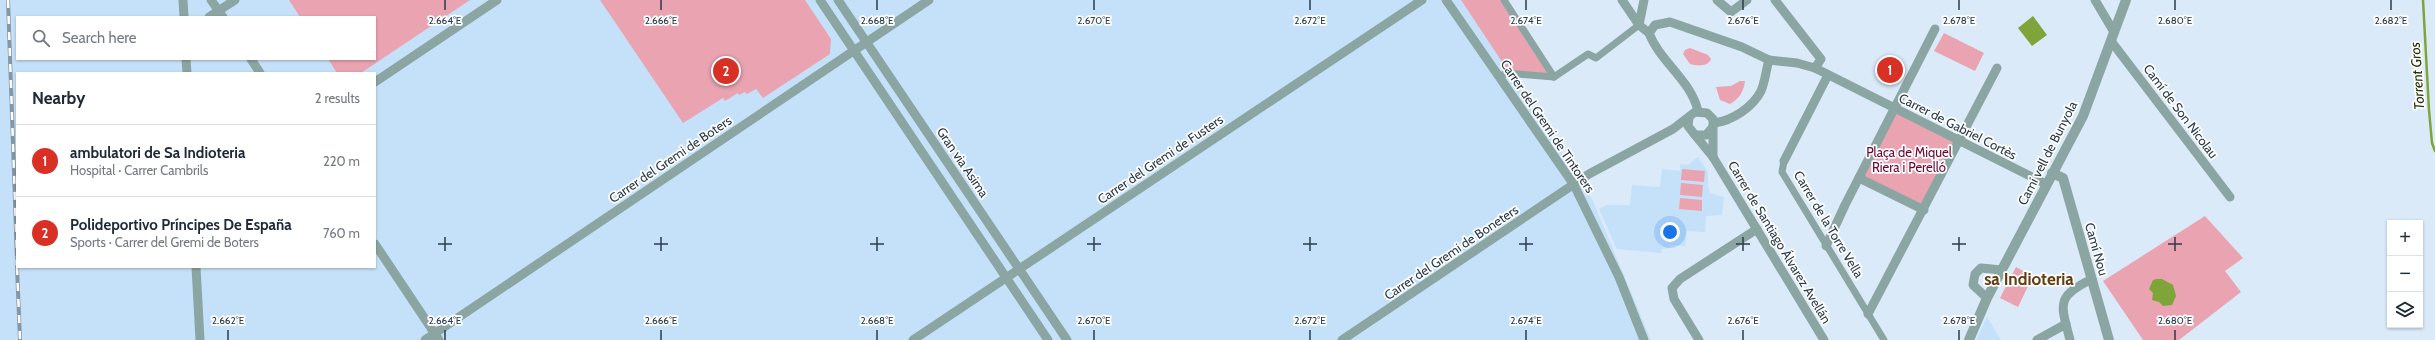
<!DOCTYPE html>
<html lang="en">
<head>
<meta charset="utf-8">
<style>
	body { margin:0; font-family:Cabin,sans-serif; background:#f2f2f3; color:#1f2937 }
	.controls { position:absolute; right:12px; bottom:12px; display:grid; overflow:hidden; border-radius:0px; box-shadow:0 1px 3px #0004 }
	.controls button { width:36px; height:36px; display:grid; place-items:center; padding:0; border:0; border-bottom:1px solid #e0e1e3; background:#fff; color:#1f2937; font:20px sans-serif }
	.you { position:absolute; left:1670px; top:232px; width:14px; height:14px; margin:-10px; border:3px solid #fff; border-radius:50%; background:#1a73e8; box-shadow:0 0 0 6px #1a73e833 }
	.badge { display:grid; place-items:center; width:26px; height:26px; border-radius:50%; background:#d93025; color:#fff; font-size:13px; font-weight:700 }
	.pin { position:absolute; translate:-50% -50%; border:2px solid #fff; box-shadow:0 1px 4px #0006 }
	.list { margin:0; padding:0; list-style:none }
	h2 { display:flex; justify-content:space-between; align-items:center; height:52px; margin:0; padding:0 16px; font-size:17px }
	h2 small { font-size:13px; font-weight:400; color:#747a83 }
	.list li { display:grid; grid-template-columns:26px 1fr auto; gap:12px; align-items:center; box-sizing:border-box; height:72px; padding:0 16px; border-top:1px solid #e0e1e3 }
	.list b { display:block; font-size:15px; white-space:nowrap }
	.list p { margin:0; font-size:13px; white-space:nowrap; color:#747a83 }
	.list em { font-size:13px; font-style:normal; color:#747a83 }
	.icon { flex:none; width:22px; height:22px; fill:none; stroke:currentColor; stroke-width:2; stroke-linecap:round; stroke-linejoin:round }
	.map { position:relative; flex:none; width:2435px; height:340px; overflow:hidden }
	.search { position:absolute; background:#fff; box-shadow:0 1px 3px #0004; left:16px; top:16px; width:360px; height:44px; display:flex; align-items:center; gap:10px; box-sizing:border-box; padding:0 14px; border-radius:0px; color:#747a83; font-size:15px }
	.panel { position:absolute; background:#fff; box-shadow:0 1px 3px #0004; left:16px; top:72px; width:360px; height:196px; border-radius:0px }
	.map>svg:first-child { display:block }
	.built { fill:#c5e1fa; fill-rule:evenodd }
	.green { fill:#eaa3b1 }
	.water { fill:#7fa43a }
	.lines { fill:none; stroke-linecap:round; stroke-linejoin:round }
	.stream { stroke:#7fa43a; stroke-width:2.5 }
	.pedestrian { stroke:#8ba6a2; stroke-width:7 }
	.minor { stroke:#8ba6a2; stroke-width:9 }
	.tertiary { stroke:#8ba6a2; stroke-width:10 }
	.rail-casing { stroke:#8596a5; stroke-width:4 }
	.rail { stroke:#fff; stroke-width:2.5; stroke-dasharray:8; stroke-linecap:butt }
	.ticks { fill:none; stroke:#2b3c4b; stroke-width:1.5 }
	.labels { text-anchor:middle; stroke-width:3.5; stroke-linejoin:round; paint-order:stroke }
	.street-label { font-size:13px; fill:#2b3c4b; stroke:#fff }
	.park-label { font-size:13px; fill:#6f0630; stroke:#fff }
	.water-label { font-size:14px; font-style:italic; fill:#223004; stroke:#fff }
	.district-label { font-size:17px; font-weight:bold; fill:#653e0f; stroke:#fff }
	.ticks-label { font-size:10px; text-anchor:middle; fill:#2b3c4b; stroke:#fff; stroke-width:3.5; stroke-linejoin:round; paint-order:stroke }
</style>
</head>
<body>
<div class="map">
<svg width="2435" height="340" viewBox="0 0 2435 340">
	<rect width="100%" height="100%" fill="#daeaf9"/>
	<g class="built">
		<path d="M0,0h1461l132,201 58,139h-1651zM17,17h358v42h-358zM17,73h358v194h-358z"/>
		<path d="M1698,157l10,15v14l2,7 14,4 -2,18 -16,1 -1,16 -18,-1 -2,15 -15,-1 -1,3 -7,1 -1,4 -44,-4 -18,-40 8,-4h23l2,-20 28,2 2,-18 18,2v-7l8,1z"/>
		<path d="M1987,317l8,13 6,10h-25z"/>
	</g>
	<g class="green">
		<path d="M289,0h181l-109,73h-24l-9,-14h47v-42h-75z"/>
		<path d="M600,0h205l26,39 -1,15 -67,44 -7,-9 -9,5 -2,-2 -6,3 -1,-2 -13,8 -2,-3 -40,25z"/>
		<path d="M1461,0h43l50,77 -44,-3z"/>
		<path d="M1944,33l40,20 -9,18 -41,-20z"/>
		<path d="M1690,48l18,7 3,4c-3,8 -14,7 -21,5l-7,-10 2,-4z"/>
		<path d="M1740,81h5c-1,10 -6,18 -15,23l-10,-4 -4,-13 15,-1z"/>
		<path d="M1894,109l65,32 -35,69 -65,-32z"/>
		<path d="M1682,169l23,2 -1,11 -23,-2z"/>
		<path d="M1681,183l22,2 -1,12 -22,-2z"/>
		<path d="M1680,198l22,2v11l-23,-2z"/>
		<path d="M2205,216l38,42 -18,13 16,21 -62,48h-36l-40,-59z"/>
		<path d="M2016,267l17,9 -15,31 -18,-9z"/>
	</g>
	<g class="water">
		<path d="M2033,16l14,19 -15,11 -14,-18z"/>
		<path d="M2157,279h5l11,6 3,11 -4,9 -9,1 -4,-4 -7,-2 1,-7 -4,-4 4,-9z"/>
	</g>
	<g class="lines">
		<path class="stream" d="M2423,0l6,110 3,33 3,8"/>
		<g class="pedestrian">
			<path d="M1504,0l50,77"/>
			<path d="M1500,77l6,-4 48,4 34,-23 8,4 43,-33"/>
			<path d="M1784,161l-2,11 102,168"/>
		</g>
		<g class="minor">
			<path d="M183,0l1,17"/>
			<path d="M211,0l12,17"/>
			<path d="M820,0l228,340"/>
			<path d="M838,0l229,340"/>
			<path d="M1446,0l128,185 45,92 25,63"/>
			<path d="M1622,0l17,25 10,8"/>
			<path d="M1717,0l14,12 16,-12"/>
			<path d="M1775,0l46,59 -6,9"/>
			<path d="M2095,0l19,32"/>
			<path d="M209,17l26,-17"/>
			<path d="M1639,25l5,-25"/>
			<path d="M2111,41l119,156"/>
			<path d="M186,59l1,14"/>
			<path d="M251,59l9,14"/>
			<path d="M1769,60l28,3 18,5 231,116"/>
			<path d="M375,82l122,-82"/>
			<path d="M1698,111c-7,-31 -38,-49 -49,-78l6,-8 15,-3 72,25 27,13c-3,10 -4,22 -8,31 -8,16 -29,30 -47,32"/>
			<path d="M1689,118l-1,8 7,9h11l7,-8"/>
			<path d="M1695,135l18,22 111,183"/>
			<path d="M1784,161l44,-86"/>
			<path d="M1859,178l65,32"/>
			<path d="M375,244l64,96"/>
			<path d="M1826,246l19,-41 90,-176"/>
			<path d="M196,267l4,73"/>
			<path d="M1987,298l-14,-13 2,-11 6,-6 21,2"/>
			<path d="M1868,314l129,-246"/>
			<path d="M425,340l504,-340"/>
			<path d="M913,340l509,-340"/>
			<path d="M1342,340l247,-166 84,-45 22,-17 12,1 6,6v38"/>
			<path d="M1699,340l-25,-41 -2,-11 8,-9 77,-50"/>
			<path d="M2037,340l29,-16"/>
			<path d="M2070,340c-9,-36 -15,-43 22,-61"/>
		</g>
		<g class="tertiary">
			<path d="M2052,173l11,5 46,162"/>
			<path d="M1969,340l18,-42 96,-182 43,-116"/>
		</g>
		<defs>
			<g id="rail">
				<path d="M8,0l9,258"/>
				<path d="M17,267l3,73"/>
			</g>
		</defs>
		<use href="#rail" class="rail-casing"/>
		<use href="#rail" class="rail"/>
	</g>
	<path class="ticks" d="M445,0v10M661,0v10M877,0v10M1094,0v10M1310,0v10M1526,0v10M1743,0v10M1959,0v10M2175,0v10M2391,0v10M445,237v14M661,237v14M877,237v14M1094,237v14M1310,237v14M1526,237v14M1743,237v14M1959,237v14M2175,237v14M438,244h14M654,244h14M870,244h14M1087,244h14M1303,244h14M1519,244h14M1736,244h14M1952,244h14M2168,244h14M228,330v10M445,330v10M661,330v10M877,330v10M1094,330v10M1310,330v10M1526,330v10M1743,330v10M1959,330v10M2175,330v10"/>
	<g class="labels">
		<g class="street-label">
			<text transform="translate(2181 111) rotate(53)" y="5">Camí de Son Nicolau</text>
			<text transform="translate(1548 126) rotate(56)" y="5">Carrer del Gremi de Tintorers</text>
			<text transform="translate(1958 126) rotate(27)" y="5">Carrer de Gabriel Cortès</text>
			<text transform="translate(2047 153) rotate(-63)" y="5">Camí vell de Bunyola</text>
			<text transform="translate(670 159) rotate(-34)" y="5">Carrer del Gremi de Boters</text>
			<text transform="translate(1160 159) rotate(-34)" y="5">Carrer del Gremi de Fusters</text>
			<text transform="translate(963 162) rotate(56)" y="5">Gran via Asima</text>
			<text transform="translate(1829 224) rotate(59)" y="5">Carrer de la Torre Vella</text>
			<text transform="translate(1780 242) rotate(59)" y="5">Carrer de Santiago Álvarez Avellán</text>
			<text transform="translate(2097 249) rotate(74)" y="5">Camí Nou</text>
			<text transform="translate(1451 252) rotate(-34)" y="5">Carrer del Gremi de Boneters</text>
		</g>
		<g class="park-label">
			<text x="1909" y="157">Plaça de Miquel<tspan x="1909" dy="15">Riera i Perelló</tspan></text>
		</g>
		<g class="water-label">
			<text transform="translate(2417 76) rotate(-94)" y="5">Torrent Gros</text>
		</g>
		<g class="district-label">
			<text x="2029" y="285">sa Indioteria</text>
		</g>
	</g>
	<g class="ticks-label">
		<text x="445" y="24">2.664°E</text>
		<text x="661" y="24">2.666°E</text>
		<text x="877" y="24">2.668°E</text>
		<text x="1094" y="24">2.670°E</text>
		<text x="1310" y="24">2.672°E</text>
		<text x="1526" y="24">2.674°E</text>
		<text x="1743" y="24">2.676°E</text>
		<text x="1959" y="24">2.678°E</text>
		<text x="2175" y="24">2.680°E</text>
		<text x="2391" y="24">2.682°E</text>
		<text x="228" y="324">2.662°E</text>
		<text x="445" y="324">2.664°E</text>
		<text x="661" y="324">2.666°E</text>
		<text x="877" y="324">2.668°E</text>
		<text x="1094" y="324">2.670°E</text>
		<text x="1310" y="324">2.672°E</text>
		<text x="1526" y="324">2.674°E</text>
		<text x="1743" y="324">2.676°E</text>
		<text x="1959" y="324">2.678°E</text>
		<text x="2175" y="324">2.680°E</text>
	</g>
</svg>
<div class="controls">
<button>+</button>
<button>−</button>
<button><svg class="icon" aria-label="layers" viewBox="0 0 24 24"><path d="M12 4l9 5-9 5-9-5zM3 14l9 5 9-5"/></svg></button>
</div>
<div class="you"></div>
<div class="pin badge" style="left:1890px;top:70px">1</div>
<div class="pin badge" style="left:726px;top:71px">2</div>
<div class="search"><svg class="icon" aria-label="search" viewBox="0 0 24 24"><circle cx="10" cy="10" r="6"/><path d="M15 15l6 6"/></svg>Search here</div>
<section class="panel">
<h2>Nearby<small>2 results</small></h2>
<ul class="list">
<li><span class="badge">1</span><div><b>ambulatori de Sa Indioteria</b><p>Hospital · Carrer Cambrils</p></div><em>220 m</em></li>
<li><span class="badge">2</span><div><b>Polideportivo Príncipes De España</b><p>Sports · Carrer del Gremi de Boters</p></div><em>760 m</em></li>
</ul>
</section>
</div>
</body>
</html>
